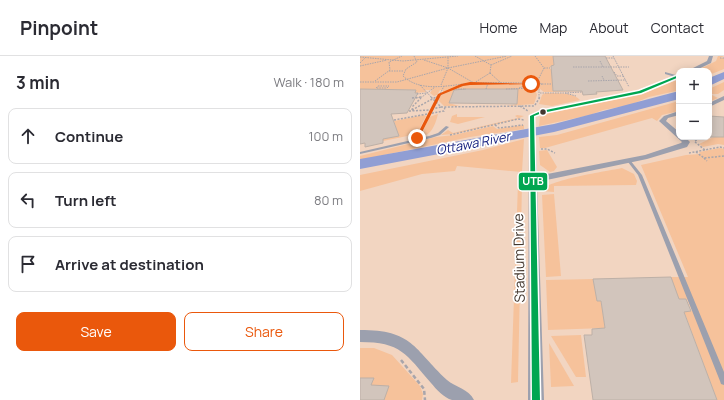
<!DOCTYPE html>
<html lang="en">
<head>
<meta charset="utf-8">
<style>
	body { margin:0; font-family:Manrope,sans-serif; background:#f7f7f7; color:#2b2b33 }
	.controls { position:absolute; right:12px; top:12px; display:grid; overflow:hidden; border-radius:8px; box-shadow:0 2px 10px #0003 }
	.controls button { width:36px; height:36px; display:grid; place-items:center; padding:0; border:0; border-bottom:1px solid #e1e1e2; background:#fff; color:#2b2b33; font:20px sans-serif }
	.stop { position:absolute; width:12px; height:12px; margin:-9px; border:3px solid #ea580c; border-radius:50%; background:#fff }
	.stop.end { background:#ea580c; border-color:#fff; box-shadow:0 1px 4px #0008 }
	.list { margin:0; padding:0; list-style:none }
	h2 { display:flex; justify-content:space-between; align-items:center; height:52px; margin:0; padding:0 16px; font-size:17px }
	h2 small { font-size:13px; font-weight:400; color:#7c7c81 }
	.list li { display:grid; grid-template-columns:26px 1fr auto; gap:12px; align-items:center; box-sizing:border-box; height:56px; margin:0 8px 8px; padding:0 8px; border:1px solid #e1e1e2; border-radius:8px }
	.list b { display:block; font-size:15px; white-space:nowrap }
	.list em { font-size:13px; font-style:normal; color:#7c7c81 }
	.actions { display:flex; gap:8px; padding:12px 16px }
	.actions a { flex:1; padding:9px 0; border:1px solid #ea580c; border-radius:8px; text-align:center; font-size:14px; color:#ea580c }
	.actions .main { background:#ea580c; color:#fff }
	.icon { flex:none; width:22px; height:22px; fill:none; stroke:currentColor; stroke-width:2; stroke-linecap:round; stroke-linejoin:round }
	.map { position:relative; flex:none; width:364px; height:344px; overflow:hidden }
	header { display:flex; align-items:center; gap:24px; box-sizing:border-box; height:56px; padding:0 20px; background:#fff; border-bottom:1px solid #e1e1e2 }
	header strong { font-size:19px }
	nav { display:flex; gap:22px; margin-inline-start:auto; font-size:14px }
	main { display:flex }
	aside { flex:1; background:#fff }
	.map>svg:first-child { display:block }
	.built { fill:#f2d5c1; fill-rule:evenodd }
	.green { fill:#f6c29b }
	.lines { fill:none; stroke-linecap:round; stroke-linejoin:round }
	.river { fill:#909ed4; fill-rule:evenodd }
	.building { fill:#d2c5bc; stroke:#bdb0a7 }
	.path-far2 { stroke:#a8a5ab; stroke-width:1; stroke-dasharray:1.5 1; stroke-linecap:butt }
	.path-far1 { stroke:#a8a5ab; stroke-width:1.5; stroke-dasharray:2 1.5; stroke-linecap:butt }
	.path { stroke:#a8a5ab; stroke-width:2.5; stroke-dasharray:4 2.5; stroke-linecap:butt }
	.lane { fill:#9ca0ae; fill-rule:evenodd }
	.street { fill:#9ca0ae; fill-rule:evenodd }
	.bus-1-casing { stroke:#fff; stroke-width:3 }
	.bus-1 { fill:#00a651; fill-rule:evenodd }
	.route { fill:#ea580c }
	.bus-dot { fill:#43372e; stroke:#fff; stroke-width:1.5 }
	.labels { text-anchor:middle; stroke-width:3.5; stroke-linejoin:round; paint-order:stroke }
	.far-water-label { font-size:13px; font-style:italic; fill:#121d7e; stroke:#fff }
	.street-label { font-size:14px; fill:#43372e; stroke:#fff }
	.line-badge { stroke:#fff; stroke-width:1.5 }
	.badge-label { font-size:11px; text-anchor:middle; font-weight:bold; fill:#fff }
</style>
</head>
<body>
<header>
<strong>Pinpoint</strong>
<nav><a>Home</a><a>Map</a><a>About</a><a>Contact</a></nav>
</header>
<main>
<aside>
<h2>3 min<small>Walk · 180 m</small></h2>
<ul class="list">
<li><svg class="icon" aria-label="ahead" viewBox="0 0 24 24"><path d="M12 20V5M6 11l6-6 6 6"/></svg><div><b>Continue</b></div><em>100 m</em></li>
<li><svg class="icon" aria-label="left" viewBox="0 0 24 24"><path d="M17 20v-9H6M10 6l-5 5 5 5"/></svg><div><b>Turn left</b></div><em>80 m</em></li>
<li><svg class="icon" aria-label="arrive" viewBox="0 0 24 24"><path d="M6 21V4h12l-3 4 3 4H6"/></svg><div><b>Arrive at destination</b></div></li>
</ul>
<div class="actions"><a class="main">Save</a><a>Share</a></div>
</aside>
<div class="map">
<svg width="364" height="344" viewBox="0 0 364 344">
	<rect width="100%" height="100%" fill="#ecdbd0"/>
	<path class="built" d="M0,0h364v344h-364zM319,15h30v66h-30z"/>
	<g class="green">
		<path d="M0,0h193l1,9 -4,2v2l5,1 2,14h-5l1,7 29,1h-38l-4,-3h-5l2,6 -3,9 -27,2 10,-2 1,-15 -64,1 -5,13 10,3h-15l-6,-6 3,-5 10,-5 -8,2v-2h-3l-3,5 -3,1 -4,-3 2,-3h-7l1,2 -11,1 1,-3 -56,-1z"/>
		<path d="M358,0h6l-4,2h4v11l-15,6v-4h-13l20,-10z"/>
		<path d="M319,23v10l-3,2 -27,6 -19,8 -27,5 -13,5 -51,11 1,-9h4l-3,-1 3,-2 98,-20z"/>
		<path d="M364,26v8l-6,4h-8l8,4 -9,4v-13z"/>
		<path d="M185,37c9,0 29,-1 35,7l-28,6 -13,-2 3,-9z"/>
		<path d="M319,45v10l-17,4 -5,6 -5,-3 -107,30h-5l-1,-11 18,-2z"/>
		<path d="M78,58c-2,8 -6,22 -17,22l8,-19z"/>
		<path d="M97,58v3h28l-27,7 -8,-2 2,-6z"/>
		<path d="M64,59l2,1 -9,18 -34,7 -1,-2 17,-3 -5,-15z"/>
		<path d="M157,59l7,1 -7,3 -63,15 -13,1 7,-5 5,3 65,-15 -3,-2z"/>
		<path d="M164,69v4l-54,8 -110,23v-4l76,-19 18,-2 39,-9 4,3z"/>
		<path d="M354,81h10v8l-6,-1 -15,3 -4,-3z"/>
		<path d="M164,83l-2,33 -65,-6 -2,5 -33,3 -62,17v-16l123,-25z"/>
		<path d="M360,92l4,1v251h-7l-33,-89h8l-5,-12h-8l-8,-22h17l-47,-112 45,-10 14,-1 -1,-2z"/>
		<path d="M187,94l10,17 -3,4 -4,1 -10,-7 -1,-14z"/>
		<path d="M262,112l12,6 3,7 -1,4 -82,1v6l-12,-1c3,-11 67,-20 80,-23z"/>
		<path d="M158,127h4l-4,199 -7,1z"/>
		<path d="M194,138l7,82 -15,1 -4,-82z"/>
		<path d="M233,223l4,22h4l4,27 -57,2 -2,-50z"/>
		<path d="M221,279l5,42h-10l-25,-41z"/>
		<path d="M189,287l25,43 -23,1z"/>
		<path d="M0,292h14l18,7 28,31 3,8 -1,6h-38l-13,-15 2,-7h-13z"/>
	</g>
	<g class="lines">
		<g class="river">
			<path d="M364,16v7l-15,7v-8z"/>
			<path d="M319,35v8l-125,33 -194,37v-10l194,-35z"/>
		</g>
	</g>
	<g class="building">
		<path d="M193,0h52l18,34 -27,2 1,2 -14,1 -1,-4h-29l-2,-25 3,-1z"/>
		<path d="M0,33l56,1 -1,3h3l-11,20 -16,1 8,22 -16,3v4l-18,4v-4l-5,1z"/>
		<path d="M106,33h52l-1,15 -68,-1 5,-13z"/>
		<path d="M349,60l15,1v20h-15z"/>
		<path d="M311,221l8,22h7l5,12 -7,1 33,88h-124l-9,-65h8v-6l13,-1 -4,-27h-4l-4,-22z"/>
		<path d="M0,322h14l-3,7 18,1 -5,14h-24z"/>
	</g>
	<g class="lines">
		<g class="path-far2">
			<path d="M54,0l3,6 -11,7 -3,7c19,18 49,8 72,7 18,-1 37,0 56,0"/>
			<path d="M115,0l16,9"/>
			<path d="M175,0l9,12 -7,14"/>
			<path d="M253,0l16,31"/>
			<path d="M0,1l43,4 55,-5"/>
			<path d="M246,2h8"/>
			<path d="M360,2h4"/>
			<path d="M64,4l24,8 26,15 16,-10"/>
			<path d="M240,5l3,6"/>
			<path d="M0,7l6,-6"/>
			<path d="M131,9l21,-9"/>
			<path d="M0,10l27,-6"/>
			<path d="M213,11h56"/>
			<path d="M184,12h6"/>
			<path d="M29,15h15"/>
			<path d="M254,16l3,4h7"/>
			<path d="M130,17l11,10"/>
			<path d="M130,17l1,-8"/>
			<path d="M242,20l2,4"/>
			<path d="M15,25l15,-11 -1,-8 13,-6"/>
			<path d="M228,25l38,-1"/>
			<path d="M0,26h37l51,-14 59,-12"/>
			<path d="M177,26l5,2 -5,2 -6,-2z"/>
			<path d="M182,28h10"/>
			<path d="M60,29l12,13"/>
			<path d="M81,29l7,-17v-11"/>
			<path d="M18,30h11l-2,2h-11z"/>
			<path d="M159,32l11,-4"/>
			<path d="M93,33h13"/>
			<path d="M126,33l2,-6"/>
			<path d="M146,33l32,-1"/>
			<path d="M179,33v9"/>
			<path d="M180,37h25l11,3"/>
			<path d="M205,37l17,-1"/>
			<path d="M57,38l10,-1"/>
			<path d="M56,42l6,-1 13,-10"/>
			<path d="M74,42l27,-13"/>
			<path d="M78,42l6,-12"/>
		</g>
		<g class="path-far1">
			<path d="M71,41l10,10 94,-1"/>
			<path d="M52,42l10,-1"/>
			<path d="M175,49l5,-8"/>
			<path d="M160,50l8,5"/>
			<path d="M72,53l9,-2"/>
			<path d="M52,54l24,-13"/>
			<path d="M52,54l1,-4 8,-8"/>
			<path d="M49,55l21,-1"/>
			<path d="M34,64l50,-9 1,-4"/>
			<path d="M135,69l4,3 24,-3"/>
			<path d="M60,77l19,-36"/>
			<path d="M90,79l68,-16 6,1"/>
			<path d="M335,85l8,-4"/>
			<path d="M335,86l10,8"/>
			<path d="M181,93h6l8,4"/>
			<path d="M336,96l8,6 20,-2"/>
			<path d="M329,97l31,-6 4,1"/>
			<path d="M344,102l3,3"/>
		</g>
		<path class="path" d="M41,304l23,29 1,11"/>
		<g class="lane">
			<path d="M305,16l14,4v2l-14,-4z"/>
			<path d="M86,70l3,1 -9,8 -9,3 -71,16v-2l69,-16 9,-3z"/>
			<path d="M268,104h2l12,15 82,197v13l-3,-1 -1,-3 -82,-206 -10,-13z"/>
		</g>
		<g class="street">
			<path d="M349,0h4l-2,7 -17,8h-7l20,-10z"/>
			<path d="M319,18v4l-37,15 -99,21 -8,3 2,59 108,-21 36,-12 1,-1 -23,-21 5,-5 15,-5v4l-11,3 -2,3 13,11v5h6l5,5 -3,5 -40,12 -110,23 7,218h-16l1,-284 12,-6 97,-19z"/>
			<path d="M364,40v4l-15,7v-4z"/>
			<path d="M0,274c53,0 53,18 87,50 8,7 22,9 27,20 -7,0 -16,0 -22,0 -8,-2 -16,-11 -21,-17 -25,-29 -30,-41 -71,-41z"/>
		</g>
		<defs>
			<path id="bus-1" d="M319,19v2l-38,16 -99,20 -8,3 6,284h-8l-2,-284 11,-5 98,-20z"/>
		</defs>
		<use href="#bus-1" class="bus-1-casing"/>
		<use href="#bus-1" class="bus-1"/>
	</g>
	<path class="route" d="M110,26l63,2 -63,1 -7,1 -22,9 -22,43 -4,1 23,-45 23,-10z"/>
	<circle class="bus-dot" cx="183" cy="56" r="3.5"/>
	<g class="labels">
		<g class="far-water-label">
			<text transform="translate(113 87) rotate(-11)" y="5">Ottawa River</text>
		</g>
		<g class="street-label">
			<text transform="translate(159 202) rotate(-91)" y="5">Stadium Drive</text>
		</g>
	</g>
	<rect class="line-badge" x="158" y="116" width="30" height="19" rx="4" fill="#00a651"/>
	<g class="badge-label">
		<text x="173" y="129">UTB</text>
	</g>
</svg>
<div class="controls">
<button>+</button>
<button>−</button>
</div>
<div class="stop" style="left:171px;top:28px"></div>
<div class="stop end" style="left:57px;top:82px"></div>
</div>
</main>
</body>
</html>
